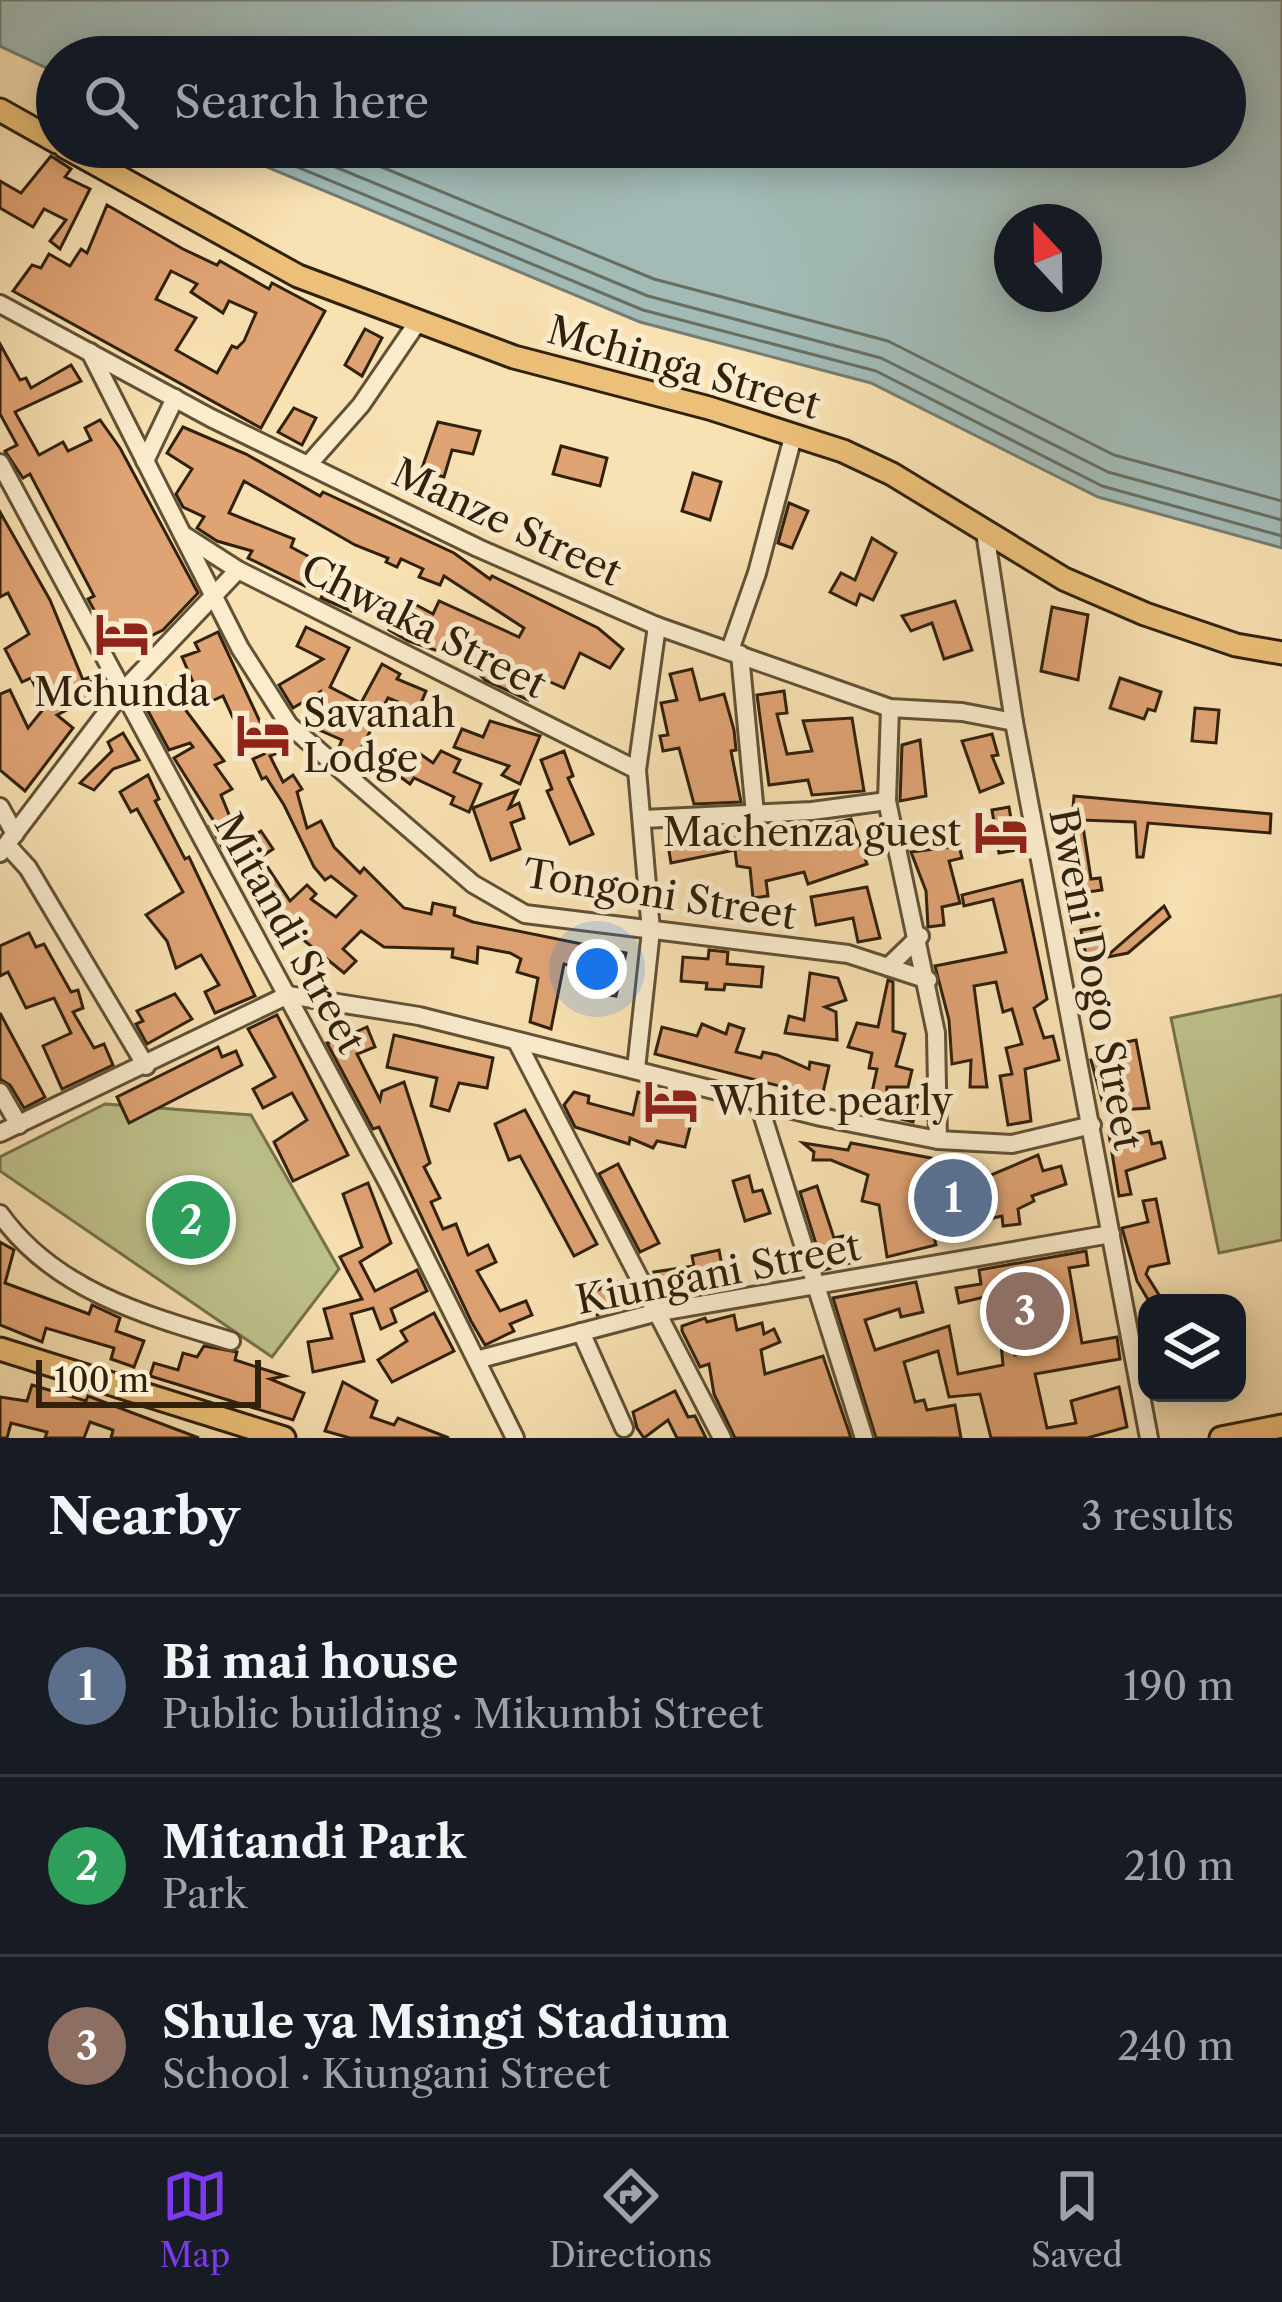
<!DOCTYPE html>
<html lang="en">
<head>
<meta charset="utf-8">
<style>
	body { margin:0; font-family:"Libre Caslon Text",serif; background:#20242c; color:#f1f3f6 }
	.controls { position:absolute; right:36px; bottom:36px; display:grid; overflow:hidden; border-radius:24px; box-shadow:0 6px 30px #0003 }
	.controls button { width:108px; height:108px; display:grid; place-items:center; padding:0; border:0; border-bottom:3px solid #363941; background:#171b24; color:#f1f3f6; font:60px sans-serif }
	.compass { position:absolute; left:994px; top:204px; width:108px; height:108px; border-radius:50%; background:#171b24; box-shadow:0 6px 30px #0003; rotate:338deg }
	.scale { position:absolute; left:36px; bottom:30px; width:225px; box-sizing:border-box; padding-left:12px; border:6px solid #30210c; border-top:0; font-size:33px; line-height:42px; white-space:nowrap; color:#30210c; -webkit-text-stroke:9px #faeccd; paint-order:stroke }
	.you { position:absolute; left:597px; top:969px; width:42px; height:42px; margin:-30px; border:9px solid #fff; border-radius:50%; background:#1a73e8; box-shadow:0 0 0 18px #1a73e833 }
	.badge { display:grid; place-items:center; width:78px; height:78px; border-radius:50%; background:#7c3aed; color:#fff; font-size:39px; font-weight:700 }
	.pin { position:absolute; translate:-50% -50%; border:6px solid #fff; box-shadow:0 3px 12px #0006 }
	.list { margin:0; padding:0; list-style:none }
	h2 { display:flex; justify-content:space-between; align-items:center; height:156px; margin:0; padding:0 48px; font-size:51px }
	h2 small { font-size:39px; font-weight:400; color:#9ea1a6 }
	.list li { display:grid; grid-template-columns:78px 1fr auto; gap:36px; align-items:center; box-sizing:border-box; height:180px; padding:0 48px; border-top:3px solid #363941 }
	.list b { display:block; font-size:45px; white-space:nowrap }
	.list p { margin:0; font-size:39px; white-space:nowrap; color:#9ea1a6 }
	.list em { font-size:39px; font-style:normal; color:#9ea1a6 }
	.icon { flex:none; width:66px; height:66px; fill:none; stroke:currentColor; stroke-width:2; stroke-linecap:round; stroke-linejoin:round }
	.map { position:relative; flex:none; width:1282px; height:1438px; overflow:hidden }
	.search { position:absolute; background:#171b24; box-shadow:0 6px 30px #0003; left:36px; right:36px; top:36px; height:132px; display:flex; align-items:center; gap:30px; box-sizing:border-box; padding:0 42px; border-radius:66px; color:#9ea1a6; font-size:45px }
	.sheet { height:696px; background:#171b24 }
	nav { display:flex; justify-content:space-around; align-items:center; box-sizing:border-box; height:168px; border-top:3px solid #363941; background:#171b24; font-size:33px; color:#9ea1a6 }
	nav a { display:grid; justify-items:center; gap:6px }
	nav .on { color:#7c3aed }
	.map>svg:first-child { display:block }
	.green { fill:#bec28c; stroke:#77724c; stroke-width:3 }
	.water { fill:#a2bbb7; stroke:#747d73; stroke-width:3; fill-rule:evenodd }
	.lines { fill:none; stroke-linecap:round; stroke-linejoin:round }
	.shore { stroke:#696e62; stroke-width:3 }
	.building { fill:#e0a374; stroke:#30210c; stroke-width:3; fill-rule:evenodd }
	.minor-casing { stroke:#625136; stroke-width:22 }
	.major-casing { stroke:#30210c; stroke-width:27 }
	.minor { stroke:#faeccd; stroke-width:16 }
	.major { stroke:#ecc079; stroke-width:21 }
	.labels { text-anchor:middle; stroke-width:10; stroke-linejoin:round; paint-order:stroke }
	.street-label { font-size:39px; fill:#30210c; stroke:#faeccd }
	.poi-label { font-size:39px; fill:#30210c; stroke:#faeccd; text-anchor:start }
</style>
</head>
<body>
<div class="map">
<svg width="1282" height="1438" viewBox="0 0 1282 1438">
	<rect width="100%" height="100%" fill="#f8e1b2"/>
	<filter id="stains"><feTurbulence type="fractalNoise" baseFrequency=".00167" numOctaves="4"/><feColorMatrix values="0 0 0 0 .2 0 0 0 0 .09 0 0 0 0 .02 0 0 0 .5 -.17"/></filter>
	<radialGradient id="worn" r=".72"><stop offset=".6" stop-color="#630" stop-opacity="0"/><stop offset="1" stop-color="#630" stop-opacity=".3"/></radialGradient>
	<g class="green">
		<path d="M1282,995v245l-63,13 -48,-235z"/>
		<path d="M105,1104l146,11 88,154 -67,88 -272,-186v-14z"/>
	</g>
	<path class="water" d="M0,0h1282v548l-184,-51 -227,-114 -231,-61 -421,-175h1006v-90h-1168v16l-57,-27zM1012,222h72v72h-72z"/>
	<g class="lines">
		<g class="shore">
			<path d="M249,147l394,163 233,61 226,115 180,50"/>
			<path d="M287,147l361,149 233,62 227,114 174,48"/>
			<path d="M333,147l321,132 234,62 226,114 168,46"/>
		</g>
	</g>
	<g class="building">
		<path d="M51,156l20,13 -6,8 25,12 -30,60 -10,-8 16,-21 -22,-11 -11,18 -33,-19v-27l21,12z"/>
		<path d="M107,205l76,44 34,16 3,-4 49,28 3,-6 53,28 -64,117 -248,-137 19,-26 9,3 8,-14 21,12 11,-17 6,4zM171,271l26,13 -6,8 32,21 6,-12 27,12 -12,28 -7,7 -5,-2 -15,27 -41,-23 20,-32 -40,-19z"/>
		<path d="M365,329l17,9 -20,38 -17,-11z"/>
		<path d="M0,344l20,36 6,-2 5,10 40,-23 10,16 -66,31 24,43 24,-13 5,9 23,-11 -6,-12 15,-8 20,28 78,145 -35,37 -25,12 -5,-8 -17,8 -16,-21 -12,-22 6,-3 -64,-122 -7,4 -18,-27 12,-6 -17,-31z"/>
		<path d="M294,408l22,10 -14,27 -24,-13z"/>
		<path d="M438,422l42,9 -7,23 -21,-4 -8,27 -23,-6z"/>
		<path d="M183,427l63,27 74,42 3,-4 131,61 36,26 2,-3 106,52 25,21 -13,19 -30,-15 -16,35 -25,-11 -11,23 -43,-20 -4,-4 5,-9 -78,-26 -19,-11 18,-30 26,14 6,-13 80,36 5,-9 -80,-52 -4,9 -21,-8 4,-8 -22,-10 -4,8 -11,-5 2,-4 -33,-13 -111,-64 -15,32 65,26 -3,8 28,15 -14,24 -57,-28 4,-7 -35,-10 -20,-13 7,-11 -21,-10 -7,-13 16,-25 -25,-16z"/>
		<path d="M561,446l46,12 -7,28 -47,-12z"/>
		<path d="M693,473l28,9 -11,38 -28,-9z"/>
		<path d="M789,503l19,8 -16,37 -14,-5z"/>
		<path d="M0,512l50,88 33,80 7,-3 8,17 -41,21 16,13 -48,63 -25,-21v-76l10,-4 18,38 17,-21 -14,-29 -9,4 -17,-33 24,-15 -21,-41 -8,4z"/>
		<path d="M872,538l24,15 -23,47 -13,-6 -4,11 -26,-13 11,-19 14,7z"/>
		<path d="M332,576l29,10 -10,25 -30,-13z"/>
		<path d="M955,601l17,49 -28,9 -12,-36 -21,8 -9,-15z"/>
		<path d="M1052,607l36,8 -10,65 -37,-9z"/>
		<path d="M306,627l43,21 -19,39 31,16 21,-39 18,10 -3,5 29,12 -8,19 -30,-12 -31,58 -18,-9 3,-7 -32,-14 10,-34 -27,16 -14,-23 44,-26 -26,-13z"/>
		<path d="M218,632l43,92 5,-3 10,14 -8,4 7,15 -5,2 13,26 10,-7 9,14 -5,3 10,36 14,-7 13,26 26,26 4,-5 40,40 27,6 2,-11 22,5 -1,7 19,7 153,31 -10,43 -14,-2 4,-20 -42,-10 -13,65 -21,-7 8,-44 -21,-6 4,-13 -11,-6 -32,-6 -1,16 -25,-6 1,-8 -69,-2 -23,-16 -18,18 13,12 -12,12 -81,-66 -37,-62 -4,2 -12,-21 5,-3 -41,-65 19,-11 -3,-4 -21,7 -29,-54 22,-12 7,4 55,73 -9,4 17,24 -11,6 20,49 20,-13 12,18 -12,8 29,44 17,-16 9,9 -5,5 25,18 20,-21 -25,-20 -6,4 -11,-13 -30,-62 -18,-28 -4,2 -9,-20 11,-5 -21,-39 -9,5 -11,-24 -20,9 -21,-48 17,-6 -4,-8z"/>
		<path d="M692,669l8,31 24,-6 10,36 2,20 -5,1 10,51 -47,2 -15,-56 -16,3 -3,-15 8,-1 -7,-32 16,-3 -7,-26z"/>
		<path d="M1120,678l41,14 -6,19 -7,-2 -4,10 -34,-11z"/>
		<path d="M784,691l3,22 -10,1 10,40 25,-3 -9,-30 49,-3 12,73 -52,4 -4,-15 -39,5 -12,-90z"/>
		<path d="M1195,708l24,2 -3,33 -24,-2z"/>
		<path d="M490,721l50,15 -20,48 -18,-9 7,-9 -55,-19 8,-18 21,8z"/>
		<path d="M123,733l16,27 -26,9 -19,21 -14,-7 32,-32 -4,-9z"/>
		<path d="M992,734l6,21 -6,1 11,27 -23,9 -18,-51z"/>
		<path d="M920,740l6,56 -26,5 2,-56z"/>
		<path d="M413,749l20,14 8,-12 19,9 -6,12 27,12 -12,28 -18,-8 3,-7 -40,-19 -4,6 -15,-11z"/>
		<path d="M564,751l9,25 -5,2 25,56 -23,10 -23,-53 5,-2 -11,-29z"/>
		<path d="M148,775l11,24 -4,2 30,58 4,-2 66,139 -40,17 -10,-21 14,-7 -18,-30 -25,13 -9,-27 -21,-26 37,-23 -46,-83 -6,3 -11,-20z"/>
		<path d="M517,791l-8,17 10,-5 5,15 -13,5 9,26 -29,11 -18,-52z"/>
		<path d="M1074,796l197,18 -1,19 -122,-10 -5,34h-6l-2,-35 -53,-2 9,59 9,-1 2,12 -29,4 -9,-61 7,-1z"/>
		<path d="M1009,807l7,43 -17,3 -7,-43z"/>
		<path d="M851,819l16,45 -59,20 -4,-12 -38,9 2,15 -15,2 -3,-30 -13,-2 -2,-16 -64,13 -4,-24 34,-10 50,-2 4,17 34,-5 1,8 42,-5 -6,-17z"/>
		<path d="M959,846l3,12 -13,3 11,42 -18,4 2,18 -16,2 -2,-36 -15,-39z"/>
		<path d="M1022,880l25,119 -13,9 10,30 9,-2 6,24 -34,9 6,52 -23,4 -8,-49 12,-2 -6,-26 16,-4 -10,-35 -9,3 -7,-30 -22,4 13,101h-17l1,-27 -19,4 -3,-44 -14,-54 71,-14 -13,-53 -29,7 -2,-11z"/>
		<path d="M867,887l13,51 -22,4 -5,-24 -37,7 -5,-28z"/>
		<path d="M1164,906l6,11 -42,36 -41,8 -6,-31 19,-3 6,30z"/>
		<path d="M29,933l7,14 8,-3 27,48 7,-2 5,18 -10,4 21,36 10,-4 9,21 -51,24 -19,-43 28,-13 -17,-35 -28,10 -18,-36 -8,4v-30z"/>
		<path d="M709,950l19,2 -1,12 36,3 -2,20 -36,-3 -1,6 -18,-1 1,-6 -26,-2 2,-24 25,2z"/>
		<path d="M810,973l28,5 8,22 -21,7 11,5 1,28 -52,-7 4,-17 15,4z"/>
		<path d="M888,980l5,2v49l12,3 -9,32 16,4 -4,17h-21l-1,11 32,4 -5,20 -45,-11 9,-42 -8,-1 3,-15 -24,-6 9,-24 21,4z"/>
		<path d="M175,994l17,25 -45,25 -11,-20 7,-3 -6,-10z"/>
		<path d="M0,1013l45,84 -21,11 -14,-23 -10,-6z"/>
		<path d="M277,1015l71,140 -55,26 -19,-39 33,-22 -15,-27 -29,15 -10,-19 22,-12 -27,-48z"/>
		<path d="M340,1018l9,17 18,-8 8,20 -18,7 23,46 2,-9 22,-9 26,81 -6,4 16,31 -9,4 12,27 13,-5 12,31 20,-10 8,17 -19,9 23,40 26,-10 6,14 -22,9 4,7 -29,14 -14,-24 -92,-194 -6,2 -46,-86 9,-3 -8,-16z"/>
		<path d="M702,1024l24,10 3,-10 15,5 -8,23 25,6 2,-6 14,3 32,14 1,-7 19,4 -7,31 -167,-43 7,-27 35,9z"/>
		<path d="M394,1035l99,23 -6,30 -28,-5 -10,28 -18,-5 6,-28 -50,-11z"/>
		<path d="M1136,1040l13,68 -44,3 -14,-51 27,-6 -2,-10z"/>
		<path d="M218,1047l4,10 14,-6 6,14 -113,58 -12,-26z"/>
		<path d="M574,1092l15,4 -1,7 45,12 5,-23 57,15 -10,40 -28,-6 -4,7 -23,-10 -1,6 -54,-17 -11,-22z"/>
		<path d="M525,1110l72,134 -23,12 -54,-100 -11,4 -14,-36z"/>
		<path d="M1125,1130l1,6 23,-5 3,13 9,-2 4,16 -39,13 5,23 -12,2 -10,-62z"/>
		<path d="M803,1143l45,7 3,-7 80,15 -2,8h53l2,12 54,-23 5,16 18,-5 5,18 -34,12 2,5 -16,8 2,15 -17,2 -1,-10 -27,6 -1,-8 -47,-4 9,35 -49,12 -8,-52 -17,-4 6,-26 -37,-15h-18l1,-8z"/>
		<path d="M618,1164l41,79 -19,9 -41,-78z"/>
		<path d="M749,1176l4,16 9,-2 8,23 -25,8 -12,-40z"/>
		<path d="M368,1183l23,60 -31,19 15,29 42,-21 10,21 -36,18 5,13 -15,7 -8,-21 -22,6 13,47 -51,11 -5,-30 24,-4 -8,-29 38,-10 -22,-42 22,-10 -19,-53z"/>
		<path d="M817,1186l17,52 9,-2 7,27 -26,7 -24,-78z"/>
		<path d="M1156,1199l13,64 -20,4 -3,7 18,29h-14l-13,-22 -15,-53 26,-6 -5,-21z"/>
		<path d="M0,1242l14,8 -9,33 84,31 3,-9 28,13 -4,13 28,10 -10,26 -23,-8 3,-11 -68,-20 -4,14 -42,-17z"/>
		<path d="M719,1250l6,33 -61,15 -10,-26 40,-6 -2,-10z"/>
		<path d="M1086,1251l2,14 -19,3 13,75 35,-6 3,22 -85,15 12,54 29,-5 -5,-22 48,-14 8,40 -40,11h-96l-11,-44 -31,3 -11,-46 -34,11 11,40 9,-2 3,10 28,-5 6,33h-85l-43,-140 83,-16 7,30 -22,5 -2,-8 -34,11 10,30 74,-24 9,48 45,-9 -3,-32 13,-1 2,23 29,-5 -13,-69 -35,6 2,7 -39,9 -3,-15 25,-4 -2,-14z"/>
		<path d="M616,1281l11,21 -30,13 -9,-20z"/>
		<path d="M434,1313l20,38 -62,31 -14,-22 29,-19 -6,-10z"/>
		<path d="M734,1315l3,15 25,-7 2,11 10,-5 6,13 -19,8 4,24 58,-18 28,82h-116l-21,-44 -5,-30 -9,3 -18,-36v-5l23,-8 2,4z"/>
		<path d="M204,1346l33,6 -2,8 50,16 -15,3 34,14 -11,27 -143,-44 4,-13 24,7 5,-17 14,4z"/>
		<path d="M343,1382l34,19 -6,16 23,8 4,-7 51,20h-99l-25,-7z"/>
		<path d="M32,1385l54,16 2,-5 111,42h-88l2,-8 -23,-8 -6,16h-39l2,-6 -36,-9 -4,15h-7v-41l27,4z"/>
		<path d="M675,1391l13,26 7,-1 11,22h-29l-9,-18 -24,18 -7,-10 -4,-16z"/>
	</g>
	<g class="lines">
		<defs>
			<g id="minor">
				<path d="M0,304l211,114 267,130 179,78 233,82 72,4 52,10"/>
				<path d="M90,352l150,296 49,77 184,159 52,30 323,40 80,26"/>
				<path d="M145,461l30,-63"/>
				<path d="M0,463l388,720 127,255"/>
				<path d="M308,465l53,-60 56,-82"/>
				<path d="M985,532l29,190 135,716"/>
				<path d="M185,536l53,34 399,200"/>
				<path d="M730,650l27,-77 37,-140"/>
				<path d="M740,654l15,160"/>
				<path d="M890,708l-3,93 49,232 2,107"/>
				<path d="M0,807l15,27"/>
				<path d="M643,819l169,-8 75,-10"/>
				<path d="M7,845l21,23 118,198"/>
				<path d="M0,853l123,-162 115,-121"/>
				<path d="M888,967l32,-31"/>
				<path d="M517,1042l205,396"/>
				<path d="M636,1069l15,-138 -14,-161 20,-144"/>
				<path d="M0,1092l19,33"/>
				<path d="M757,1098l107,340"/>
				<path d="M0,1133l288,-138 131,21 402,101 117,23 74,4 80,-19"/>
				<path d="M0,1214c54,76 146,102 231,127"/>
				<path d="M581,1332l43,96"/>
				<path d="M480,1359l174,-46 457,-79"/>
			</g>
			<g id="major">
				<path d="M0,110l57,32"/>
				<path d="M65,147l233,129 216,81 195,51 134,43 49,23 172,105 81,35 91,31 46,8"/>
				<path d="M0,1349l284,89"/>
				<path d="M1221,1438l61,-12"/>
			</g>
		</defs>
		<use href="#minor" class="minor-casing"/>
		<use href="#major" class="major-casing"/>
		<use href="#minor" class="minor"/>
		<use href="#major" class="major"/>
	</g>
	<defs>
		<symbol id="hotel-bare" viewBox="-9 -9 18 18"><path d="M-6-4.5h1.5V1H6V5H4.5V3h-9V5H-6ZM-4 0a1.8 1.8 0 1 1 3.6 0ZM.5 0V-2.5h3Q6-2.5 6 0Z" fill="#8f2418" stroke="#faeccd" stroke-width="2.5" paint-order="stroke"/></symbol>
	</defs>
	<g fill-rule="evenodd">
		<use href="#hotel-bare" x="84" y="596" width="76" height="76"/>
		<use href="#hotel-bare" x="225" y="697" width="76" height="76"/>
		<use href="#hotel-bare" x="963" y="794" width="76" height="76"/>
		<use href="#hotel-bare" x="633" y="1063" width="76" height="76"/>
	</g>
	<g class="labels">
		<g class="street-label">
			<text transform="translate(684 367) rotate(16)" y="14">Mchinga Street</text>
			<text transform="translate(507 522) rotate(25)" y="14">Manze Street</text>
			<text transform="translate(424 626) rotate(27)" y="14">Chwaka Street</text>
			<text transform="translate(660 894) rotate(9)" y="14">Tongoni Street</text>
			<text transform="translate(290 933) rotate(61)" y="14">Mitandi Street</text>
			<text transform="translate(1096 979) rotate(79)" y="14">Bweni Dogo Street</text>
			<text transform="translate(718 1273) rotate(-11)" y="14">Kiungani Street</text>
		</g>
		<g class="poi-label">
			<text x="122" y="706" text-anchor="middle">Mchunda</text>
			<text x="303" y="727">Savanah<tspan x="303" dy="45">Lodge</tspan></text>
			<text x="961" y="846" text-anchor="end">Machenza guest</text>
			<text x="711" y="1115">White pearly</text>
		</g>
	</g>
	<rect width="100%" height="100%" filter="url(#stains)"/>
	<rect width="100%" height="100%" fill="url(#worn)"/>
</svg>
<div class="controls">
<button><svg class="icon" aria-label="layers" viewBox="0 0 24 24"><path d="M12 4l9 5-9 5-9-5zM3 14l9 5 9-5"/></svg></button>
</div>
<svg class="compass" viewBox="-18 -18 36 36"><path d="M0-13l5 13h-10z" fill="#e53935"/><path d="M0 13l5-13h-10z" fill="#9ea1a6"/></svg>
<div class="scale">100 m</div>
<div class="you"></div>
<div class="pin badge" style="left:953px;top:1198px;background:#5c6f8a">1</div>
<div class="pin badge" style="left:191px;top:1220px;background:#2e9e5b">2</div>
<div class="pin badge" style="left:1025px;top:1311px;background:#8d6e63">3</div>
<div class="search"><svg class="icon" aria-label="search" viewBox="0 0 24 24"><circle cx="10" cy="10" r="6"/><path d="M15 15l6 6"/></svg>Search here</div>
</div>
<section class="sheet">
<h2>Nearby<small>3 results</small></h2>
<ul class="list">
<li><span class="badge" style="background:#5c6f8a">1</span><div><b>Bi mai house</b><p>Public building · Mikumbi Street</p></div><em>190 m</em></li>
<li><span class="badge" style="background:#2e9e5b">2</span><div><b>Mitandi Park</b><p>Park</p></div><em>210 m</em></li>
<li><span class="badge" style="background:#8d6e63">3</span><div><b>Shule ya Msingi Stadium</b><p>School · Kiungani Street</p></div><em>240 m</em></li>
</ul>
</section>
<nav>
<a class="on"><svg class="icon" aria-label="map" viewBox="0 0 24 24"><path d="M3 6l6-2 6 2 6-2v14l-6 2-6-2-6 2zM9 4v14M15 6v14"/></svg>Map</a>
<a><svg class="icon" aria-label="directions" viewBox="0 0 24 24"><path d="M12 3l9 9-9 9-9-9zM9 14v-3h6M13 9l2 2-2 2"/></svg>Directions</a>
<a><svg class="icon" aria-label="saved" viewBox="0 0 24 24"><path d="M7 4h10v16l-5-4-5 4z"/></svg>Saved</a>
</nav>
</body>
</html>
